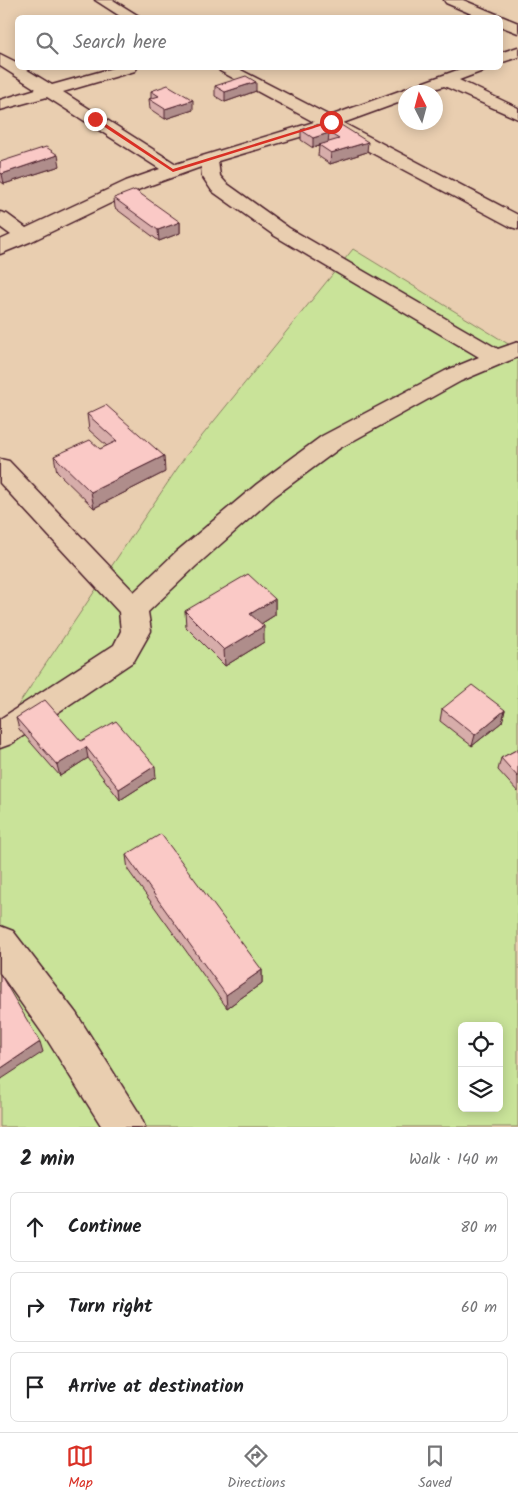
<!DOCTYPE html>
<html lang="en">
<head>
<meta charset="utf-8">
<style>
	body { margin:0; font-family:Kalam,sans-serif; background:#f6f6f6; color:#202124 }
	.controls { position:absolute; right:15px; bottom:15px; display:grid; overflow:hidden; border-radius:8px; box-shadow:0 2px 12px #0003 }
	.controls button { width:45px; height:45px; display:grid; place-items:center; padding:0; border:0; border-bottom:1px solid #e0e0e0; background:#fff; color:#202124; font:25px sans-serif }
	.compass { position:absolute; left:398px; top:85px; width:45px; height:45px; border-radius:50%; background:#fff; box-shadow:0 2px 12px #0003; rotate:354deg }
	.stop { position:absolute; width:15px; height:15px; margin:-11px; border:4px solid #d93025; border-radius:50%; background:#fff }
	.stop.end { background:#d93025; border-color:#fff; box-shadow:0 1px 5px #0008 }
	.list { margin:0; padding:0; list-style:none }
	h2 { display:flex; justify-content:space-between; align-items:center; height:65px; margin:0; padding:0 20px; font-size:21px }
	h2 small { font-size:16px; font-weight:400; color:#757577 }
	.list li { display:grid; grid-template-columns:32px 1fr auto; gap:15px; align-items:center; box-sizing:border-box; height:70px; margin:0 10px 10px; padding:0 10px; border:1px solid #e0e0e0; border-radius:8px }
	.list b { display:block; font-size:19px; white-space:nowrap }
	.list em { font-size:16px; font-style:normal; color:#757577 }
	.icon { flex:none; width:28px; height:28px; fill:none; stroke:currentColor; stroke-width:2; stroke-linecap:round; stroke-linejoin:round }
	.map { position:relative; flex:none; width:518px; height:1127px; overflow:hidden }
	.search { position:absolute; background:#fff; box-shadow:0 2px 12px #0003; left:15px; right:15px; top:15px; height:55px; display:flex; align-items:center; gap:12px; box-sizing:border-box; padding:0 18px; border-radius:8px; color:#757577; font-size:19px }
	.sheet { height:305px; background:#fff }
	nav { display:flex; justify-content:space-around; align-items:center; box-sizing:border-box; height:70px; border-top:1px solid #e0e0e0; background:#fff; font-size:14px; color:#757577 }
	nav a { display:grid; justify-items:center; gap:2px }
	nav .on { color:#d93025 }
	.map>svg:first-child { display:block }
	.green { fill:#c9e399; stroke:#8a8162; fill-rule:evenodd }
	.lines { fill:none; stroke-linecap:round; stroke-linejoin:round }
	.minor-casing { stroke:#4a1f2b; stroke-width:3 }
	.minor { fill:#e9ceb0; fill-rule:evenodd }
	.wall { fill:#d7adaa; stroke:#4a1f2b }
	.shaded-wall { fill:#af8d8b; stroke:#4a1f2b }
	.building { fill:#fac9c6; stroke:#4a1f2b }
	.route { fill:#d93025 }
</style>
</head>
<body>
<div class="map">
<svg width="518" height="1127" viewBox="0 0 518 1127">
	<rect width="100%" height="100%" fill="#e9ceb0"/>
	<filter id="ink" filterUnits="userSpaceOnUse"><feTurbulence type="fractalNoise" baseFrequency=".02" numOctaves="2"/><feDisplacementMap in="SourceGraphic" scale="10" xChannelSelector="R" yChannelSelector="G"/><feConvolveMatrix kernelMatrix="1 2 1 2 8 2 1 2 1" color-interpolation-filters="sRGB"/></filter>
	<g filter="url(#ink)">
		<path class="green" d="M353,249l165,101v777h-518v-395l185,-275zM462,1026h37v82h-37z"/>
		<g class="lines">
			<defs>
				<g id="minor">
					<path d="M95,0h18l29,18h-19z"/>
					<path d="M444,0h19l55,23v10l-18,-7v-8h-19l-35,-15z"/>
					<path d="M518,47v10l-18,6v-10z"/>
					<path d="M0,54l18,9v5h6l28,17 61,-17h24l-2,3 -72,21 113,72 138,-42 -94,-51 -2,-3h19l93,48 133,-48h22l-2,3 -24,9 59,28v11l-74,-33 -19,6h-19v8l-63,23 175,92v14l-7,-2 -184,-98 -109,32 2,15 6,7 63,45 209,121 20,-7v15l-57,24 -121,67 -65,48 -79,70 -48,46 3,19 -17,30 -123,83 -11,4v-29l114,-74 7,-14 -2,-19 -119,-129v-24l9,2 125,131 42,-40 81,-68 65,-48 123,-65 34,-14 -204,-121 -63,-45 -10,-15 -1,-9 -61,22 -108,52 -32,13v-14l11,-5 -11,-8v-15l7,2 19,14 100,-47 34,-12 -113,-72 -47,13v-10l36,-11 -36,-23z"/>
					<path d="M0,926l13,5 63,82 63,100 6,14h-43l-54,-86 -48,-68z"/>
				</g>
			</defs>
			<use href="#minor" class="minor-casing"/>
			<use href="#minor" class="minor"/>
		</g>
		<g class="wall">
			<path d="M215,86l41,5 -31,11 -10,-6z"/>
			<path d="M151,91l42,19 -28,9 -15,-10 -1,-10 2,-1z"/>
			<path d="M333,120l34,32 -37,12 -12,-8 1,-10 -6,2 -12,-8v-10z"/>
			<path d="M0,162l60,4 -56,18 -4,-3z"/>
			<path d="M114,198l66,24v11l-21,8 -44,-33z"/>
			<path d="M87,414l78,58 -71,36 -37,-36 -3,-16 46,-7 7,-3 -18,-16z"/>
			<path d="M275,599v16l-14,9 3,18 -39,24 -39,-39 -1,-16z"/>
			<path d="M442,709l63,1 -3,12 -30,24 -32,-25z"/>
			<path d="M16,718l65,23 75,36 -36,23 -32,-42 -28,18 -41,-47z"/>
			<path d="M518,749v43l-20,-22 3,-12z"/>
			<path d="M126,855l136,115v13l-35,25 -99,-138z"/>
		</g>
		<g class="shaded-wall">
			<path d="M256,82v9l-31,11v-10z"/>
			<path d="M193,100v10l-28,9v-10z"/>
			<path d="M329,133l-1,10 -15,5v-10z"/>
			<path d="M368,142l-1,10 -37,12 1,-11z"/>
			<path d="M58,155l2,11 -56,18 -2,-10z"/>
			<path d="M180,222v11l-21,8 -1,-11z"/>
			<path d="M164,456l1,16 -71,36 -3,-16z"/>
			<path d="M275,599v16l-24,15 -1,-16z"/>
			<path d="M264,626v16l-39,24 -1,-16z"/>
			<path d="M505,710l-3,12 -30,24 3,-11z"/>
			<path d="M86,747l2,11 -28,18 -3,-11z"/>
			<path d="M155,766l1,11 -36,23 -1,-11z"/>
			<path d="M262,970v13l-35,25 -1,-13z"/>
			<path d="M40,1042l3,10 -43,28v-11z"/>
		</g>
		<g class="building">
			<path d="M246,76l10,6 -31,10 -10,-6z"/>
			<path d="M168,85l25,15 -28,9 -16,-10 10,-3 -8,-5z"/>
			<path d="M333,120l35,22 -37,11 -12,-8 20,-6 -10,-6 -16,5 -12,-8z"/>
			<path d="M46,147l12,8 -56,19 -2,-2v-10z"/>
			<path d="M135,190l45,32 -22,8 -44,-32z"/>
			<path d="M106,405l58,51 -73,36 -37,-36 36,-16 10,9 17,-8 -30,-27z"/>
			<path d="M248,574l27,25 -25,15 14,12 -40,24 -39,-39z"/>
			<path d="M472,685l33,25 -30,25 -33,-26z"/>
			<path d="M45,700l36,41 35,-20 39,45 -36,23 -33,-42 -29,18 -41,-47z"/>
			<path d="M518,749v28l-17,-19z"/>
			<path d="M161,834l101,136 -36,25 -100,-140z"/>
			<path d="M0,974l40,68 -40,27z"/>
		</g>
	</g>
	<path class="route" d="M94,118h3l76,51 156,-48 4,1 -160,50 -79,-52z"/>
</svg>
<div class="controls">
<button><svg class="icon" aria-label="locate" viewBox="0 0 24 24"><circle cx="12" cy="12" r="6"/><path d="M12 2v4M12 18v4M2 12h4M18 12h4"/></svg></button>
<button><svg class="icon" aria-label="layers" viewBox="0 0 24 24"><path d="M12 4l9 5-9 5-9-5zM3 14l9 5 9-5"/></svg></button>
</div>
<svg class="compass" viewBox="-18 -18 36 36"><path d="M0-13l5 13h-10z" fill="#e53935"/><path d="M0 13l5-13h-10z" fill="#757577"/></svg>
<div class="stop" style="left:331px;top:122px"></div>
<div class="stop end" style="left:95px;top:119px"></div>
<div class="search"><svg class="icon" aria-label="search" viewBox="0 0 24 24"><circle cx="10" cy="10" r="6"/><path d="M15 15l6 6"/></svg>Search here</div>
</div>
<section class="sheet">
<h2>2 min<small>Walk · 140 m</small></h2>
<ul class="list">
<li><svg class="icon" aria-label="ahead" viewBox="0 0 24 24"><path d="M12 20V5M6 11l6-6 6 6"/></svg><div><b>Continue</b></div><em>80 m</em></li>
<li><svg class="icon" aria-label="right" viewBox="0 0 24 24"><path d="M7 20v-9h11M14 6l5 5-5 5"/></svg><div><b>Turn right</b></div><em>60 m</em></li>
<li><svg class="icon" aria-label="arrive" viewBox="0 0 24 24"><path d="M6 21V4h12l-3 4 3 4H6"/></svg><div><b>Arrive at destination</b></div></li>
</ul>
</section>
<nav>
<a class="on"><svg class="icon" aria-label="map" viewBox="0 0 24 24"><path d="M3 6l6-2 6 2 6-2v14l-6 2-6-2-6 2zM9 4v14M15 6v14"/></svg>Map</a>
<a><svg class="icon" aria-label="directions" viewBox="0 0 24 24"><path d="M12 3l9 9-9 9-9-9zM9 14v-3h6M13 9l2 2-2 2"/></svg>Directions</a>
<a><svg class="icon" aria-label="saved" viewBox="0 0 24 24"><path d="M7 4h10v16l-5-4-5 4z"/></svg>Saved</a>
</nav>
</body>
</html>
